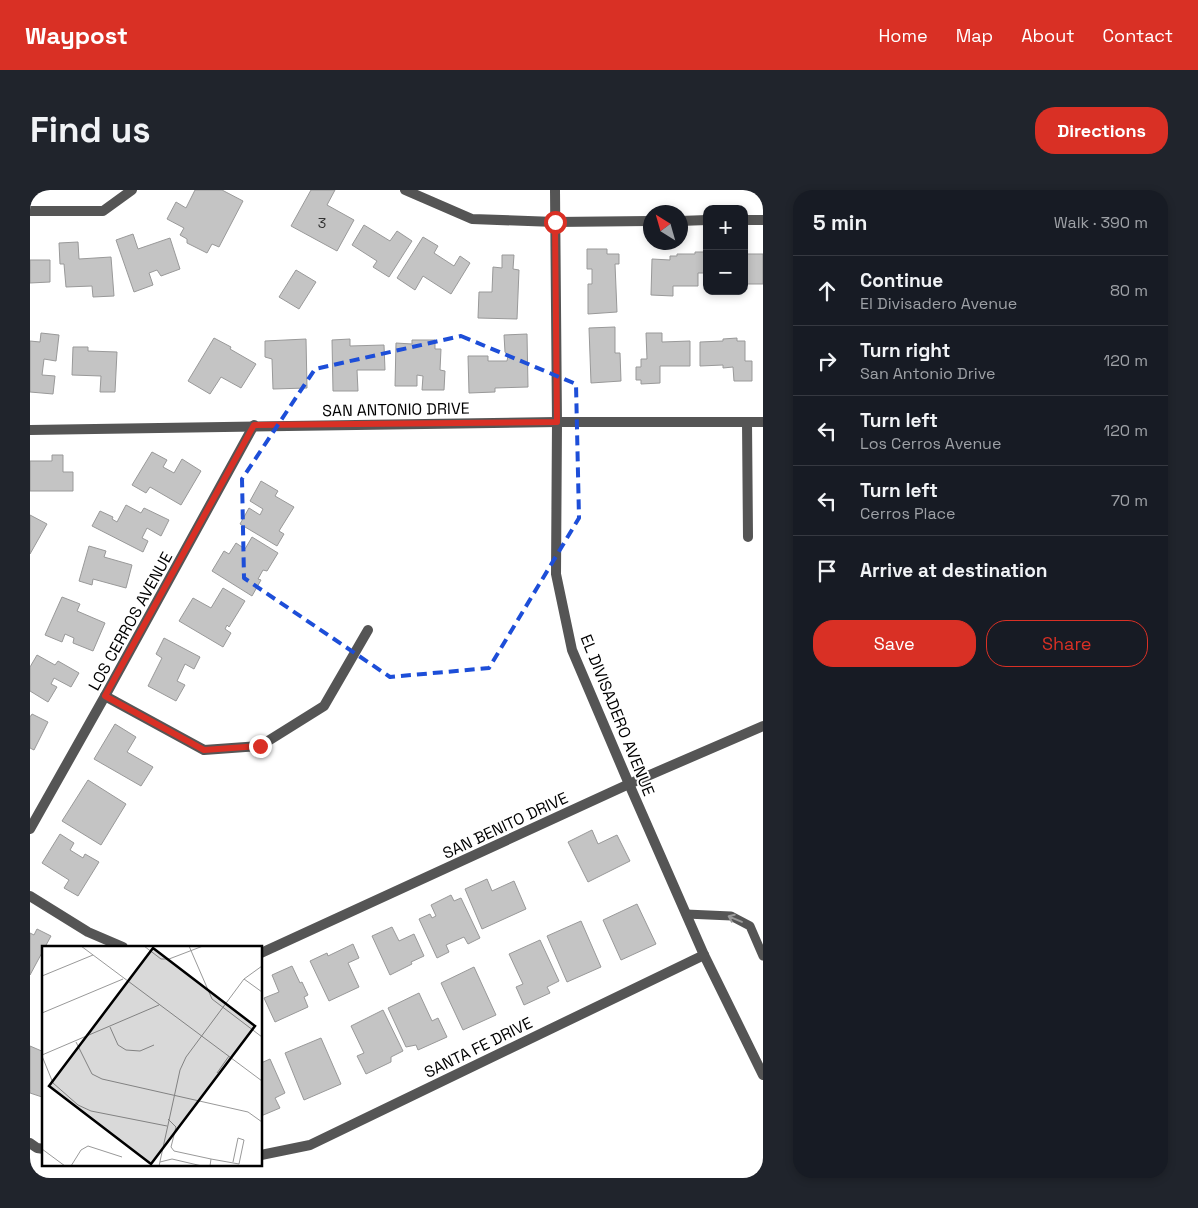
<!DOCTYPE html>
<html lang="en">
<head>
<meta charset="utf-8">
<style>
	body { margin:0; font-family:"Space Grotesk",sans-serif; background:#20242c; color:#f1f3f6 }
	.controls { position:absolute; right:15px; top:15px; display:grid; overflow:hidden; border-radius:10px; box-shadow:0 2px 8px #0003 }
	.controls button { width:45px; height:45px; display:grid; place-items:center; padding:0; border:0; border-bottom:1px solid #363941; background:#171b24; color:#f1f3f6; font:25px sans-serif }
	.compass { position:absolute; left:613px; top:15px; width:45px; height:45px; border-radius:50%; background:#171b24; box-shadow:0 2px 8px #0003; rotate:323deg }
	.stop { position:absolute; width:15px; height:15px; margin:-11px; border:4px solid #d93025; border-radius:50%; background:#fff }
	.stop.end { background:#d93025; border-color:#fff; box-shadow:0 1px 5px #0008 }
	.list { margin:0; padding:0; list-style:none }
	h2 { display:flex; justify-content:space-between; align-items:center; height:65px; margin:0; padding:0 20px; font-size:21px }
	h2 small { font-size:16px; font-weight:400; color:#9ea1a6 }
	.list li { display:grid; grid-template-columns:32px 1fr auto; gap:15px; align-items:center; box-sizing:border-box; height:70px; padding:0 20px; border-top:1px solid #363941 }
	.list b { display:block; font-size:19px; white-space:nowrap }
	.list p { margin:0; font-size:16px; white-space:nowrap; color:#9ea1a6 }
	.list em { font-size:16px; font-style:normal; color:#9ea1a6 }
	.actions { display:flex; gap:10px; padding:15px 20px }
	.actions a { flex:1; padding:11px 0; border:1px solid #d93025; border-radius:20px; text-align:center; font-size:18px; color:#d93025 }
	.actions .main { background:#d93025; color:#fff }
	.icon { flex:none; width:28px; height:28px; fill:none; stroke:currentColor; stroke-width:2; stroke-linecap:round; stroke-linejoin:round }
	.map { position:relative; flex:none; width:733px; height:988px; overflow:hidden; border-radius:20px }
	header { display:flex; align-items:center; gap:30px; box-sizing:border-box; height:70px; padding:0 25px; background:#d93025; color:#fff }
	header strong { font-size:24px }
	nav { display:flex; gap:28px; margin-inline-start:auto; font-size:18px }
	.intro { display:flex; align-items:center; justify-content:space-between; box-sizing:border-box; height:120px; padding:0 30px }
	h1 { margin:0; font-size:35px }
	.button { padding:12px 22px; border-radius:20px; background:#d93025; color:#fff; font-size:18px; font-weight:700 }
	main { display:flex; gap:30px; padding:0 30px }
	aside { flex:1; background:#171b24; border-radius:20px; box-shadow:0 2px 8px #0003 }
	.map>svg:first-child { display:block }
	.building { fill:#c4c4c4; stroke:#999 }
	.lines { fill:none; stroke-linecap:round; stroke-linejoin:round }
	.service { stroke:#555; stroke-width:9 }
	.minor { stroke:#555; stroke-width:10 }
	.oneway { stroke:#999 }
	.route { stroke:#d93025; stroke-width:6 }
	.marked { fill:none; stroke:#1d4ed8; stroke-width:4; stroke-dasharray:10 6; stroke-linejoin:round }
	.labels { text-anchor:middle; stroke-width:4; stroke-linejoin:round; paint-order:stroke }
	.number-label { font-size:14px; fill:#313131 }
	.street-label { font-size:16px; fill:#000; stroke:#fff }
	.inset-road { fill:none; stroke:#999; stroke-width:1 }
	.view { fill:#000; fill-opacity:0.15; stroke:#000; stroke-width:2.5 }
	.inset-edge { fill:none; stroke:#000; stroke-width:2.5 }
</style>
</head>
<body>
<header>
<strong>Waypost</strong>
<nav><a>Home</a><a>Map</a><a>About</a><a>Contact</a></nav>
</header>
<div class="intro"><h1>Find us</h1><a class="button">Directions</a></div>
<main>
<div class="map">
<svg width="733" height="988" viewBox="0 0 733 988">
	<rect width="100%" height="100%" fill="#fff"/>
	<g class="building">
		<path d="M165,0h27l21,11 -24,46 -7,-3 -5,9 -20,-10v-4l-7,-4 4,-7 -17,-9 9,-17 10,6z"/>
		<path d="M281,0h24l-8,15 27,15 -17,31 -46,-25z"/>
		<path d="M334,35l26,16 7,-10 15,10 -23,36 -16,-10 4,-6 -25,-16z"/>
		<path d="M103,44l5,15 32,-11 10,31 -19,7 -4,-6 -8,3 4,12 -19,7 -18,-52z"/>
		<path d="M393,47l15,9 -4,7 20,13 6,-10 10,7 -19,31 -28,-18 -8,14 -18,-12z"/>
		<path d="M48,52l1,17 32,-2 3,39 -21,1 -1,-11 -26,1 -2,-23h-4l-1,-21z"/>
		<path d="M557,59h20v5h12v10h-4l2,48 -29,2v-30h4v-15h-5z"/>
		<path d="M665,62h12v21h-9v13h-25v10l-22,-1 1,-36 18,1v-4h7v-2h18z"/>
		<rect x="714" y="64" width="19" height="30"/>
		<path d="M472,65h12l-1,14 6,1 -2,49 -39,-1 1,-26h13l1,-25 9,1z"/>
		<path d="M0,70h20v22l-20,1z"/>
		<path d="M266,80l20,12 -17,27 -20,-12z"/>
		<path d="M585,137v26h5l1,28 -30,2 -2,-55z"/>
		<path d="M11,143l18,2 -3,26 -12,-2 -2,16 13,1 -2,18 -23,-2v-51l10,1z"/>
		<path d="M616,143h16v9l28,-1v25h-30v17l-19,1v-4h-5v-13h5v-8h6z"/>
		<path d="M497,144l1,53 -33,1v4l-26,1 -1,-37h20v5h19l1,-5 -3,-4 -1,-17z"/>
		<path d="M184,148l17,9 -1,2 26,15 -15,24 -20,-11 -11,17 -22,-13z"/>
		<path d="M707,148v3h8v20h7v20h-18l-1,-14 -10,1v-3l-23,1v-24l23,-1v-2z"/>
		<path d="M276,149l1,49 -34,1 -1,-30 -7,-2v-16z"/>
		<path d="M320,149v7l34,-1 1,25h-28l1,21h-25l-1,-51z"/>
		<path d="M382,150h23v9h6l-1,21 5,1 -1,19h-22l1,-14 -6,-1v11h-22l1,-43 16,1z"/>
		<path d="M43,157h15v4l29,1 -2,40h-15l1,-16 -29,-1z"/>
		<path d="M122,262l15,8 -4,7 11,6 8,-14 19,12 -20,34 -31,-18 -4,6 -14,-8z"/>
		<path d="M22,265h11v17h10v19h-43v-30h22z"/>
		<path d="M231,291l17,10 -3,5 19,11 -15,24 5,3 -7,12 -37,-22 9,-16 11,7 3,-6 -13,-8z"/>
		<path d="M96,315l15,8 3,-5 25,12 -8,16 -14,-8 -5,10 6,3 -5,11 -51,-26 8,-15 13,6 -1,2 5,3z"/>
		<path d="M0,325l17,9 -17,30z"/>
		<path d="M222,347l26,16 -11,18 -4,-1 -5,9 3,1 -9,16 -40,-25 12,-20 5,3 7,-11 9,6z"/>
		<path d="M59,356l17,5 -2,6 28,8 -6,23 -33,-9 -1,6 -13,-4z"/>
		<path d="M193,398l22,13 -16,26 -2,-2 -2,4 6,4 -8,14 -44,-26 14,-23 18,10z"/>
		<path d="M32,407l18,7 -3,7 28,12 -12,28 -20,-8 1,-5 -9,-4 -3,8 -17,-7z"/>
		<path d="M134,448l36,19 -6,12 -9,-5 -8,17 8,4 -9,16 -28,-15 14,-28 -6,-4z"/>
		<path d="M7,465l18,10 3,-4 21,12 -8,14 -17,-9 -3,6 6,3 -9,15 -18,-11v-24z"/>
		<path d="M2,524l16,8 -14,28 -4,-2v-32h1z"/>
		<path d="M85,534l21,13 -9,15 26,15 -12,19 -47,-27z"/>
		<path d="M58,590l38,24 -25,41 -39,-24z"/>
		<path d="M562,640l6,14 19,-9 13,26 -42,21 -20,-40z"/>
		<path d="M30,644l14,9 -4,7 13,8 2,-4 14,8 -21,34 -14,-8 5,-8 -27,-17z"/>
		<path d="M457,689l5,12 22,-10 12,28 -44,20 -17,-40z"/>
		<path d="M421,705l3,6 7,-3 19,40 -12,6 -4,-7 -18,8 3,7 -12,6 -18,-39 11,-5 2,4 4,-2 -5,-11z"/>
		<path d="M607,714l19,40 -35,16 -18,-40z"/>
		<path d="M551,731l20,46 -34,15 -20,-46z"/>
		<path d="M362,737l7,14 15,-7 10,22 -13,6 1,2 -22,11 -18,-39z"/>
		<path d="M7,739l14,7 -6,11h-1v2l-14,26v-42l4,2z"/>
		<path d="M510,750l19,41 -12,6 3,6 -26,12 -8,-18 7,-3 -14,-30z"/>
		<path d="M323,754l6,14 -11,5 11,24 -30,14 -19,-40 17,-8 1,3z"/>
		<path d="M262,776l8,17 2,-1 6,13 -4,2 4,10 -33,15 -11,-24 15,-6 -7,-17z"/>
		<path d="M444,777l22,48 -33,15 -22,-47z"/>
		<path d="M389,803l13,28 6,-3 9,19 -29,13 -2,-5 -10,2 -18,-39z"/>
		<path d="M353,820l20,41 -12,6v5l-25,12 -9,-18 7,-3 -13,-27z"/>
		<path d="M291,848l20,46 -37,16 -19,-47z"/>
		<path d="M0,856l14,6v40l-2,5 -12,-4z"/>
		<path d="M240,869l15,34 -10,5 5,10 -19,8v-53z"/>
	</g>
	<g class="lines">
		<path class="service" d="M656,724l45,2 19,10 13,30"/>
		<g class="minor">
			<path d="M375,0l67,29 83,3 95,-1"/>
			<path d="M525,0l2,232 -1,152 16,76 57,134 75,171 59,120"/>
			<path d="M0,21h73l29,-21"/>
			<path d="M714,30h19"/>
			<path d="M650,31l27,-1"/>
			<path d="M717,232l1,115"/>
			<path d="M0,240l527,-8h206"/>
			<path d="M75,506l99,54 56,-4 64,-40 44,-76"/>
			<path d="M0,639l75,-133 149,-271"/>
			<path d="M0,706l58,36 35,15"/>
			<path d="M231,763l368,-169 134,-58"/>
			<path d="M0,953l7,5 7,1"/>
			<path d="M231,965l49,-10 394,-190"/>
		</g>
	</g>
	<defs><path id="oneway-shaft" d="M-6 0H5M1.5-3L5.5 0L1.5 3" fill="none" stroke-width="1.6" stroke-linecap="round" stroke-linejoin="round" transform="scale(1.25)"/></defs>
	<use class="oneway" href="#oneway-shaft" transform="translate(705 729) rotate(-157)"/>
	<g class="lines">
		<path class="route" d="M230,556l-56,4 -99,-54 149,-271 303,-3 -2,-200"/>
	</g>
	<path class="marked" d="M431,146l115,48 3,134 -90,150 -99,9 -146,-99 -2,-99 73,-110z"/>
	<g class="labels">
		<g class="number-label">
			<text x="292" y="38">3</text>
		</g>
		<g class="street-label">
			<text transform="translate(366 219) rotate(-1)" y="6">SAN ANTONIO DRIVE</text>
			<text transform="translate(100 431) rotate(-61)" y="6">LOS CERROS AVENUE</text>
			<text transform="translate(588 525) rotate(68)" y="6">EL DIVISADERO AVENUE</text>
			<text transform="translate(475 635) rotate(-25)" y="6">SAN BENITO DRIVE</text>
			<text transform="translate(448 857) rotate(-26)" y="6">SANTA FE DRIVE</text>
		</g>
	</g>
	<g transform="translate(12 756)">
		<rect width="220" height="220" fill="#fff"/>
		<path class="inset-road" d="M39,0l181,135M102,0l17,13h8l34,-13M147,0l23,53 50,38M0,30l51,-21M202,33l18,13M0,67l81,-34M68,81l8,18 8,5 14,1 14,-6M34,96l16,32 10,5 146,33 14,10M0,109l117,-50M0,110l11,27 25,22 13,6 76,15M175,127l12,-17M126,173l8,8 -5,20 3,4 37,8 -1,7M0,203l23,17M169,213l28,5 5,-24 -6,-2 -5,24M118,216l12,-3 30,7M29,220l10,-16 7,-4 34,11M117,220l21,-96 6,-13 58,-78 18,-13"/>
		<path class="view" d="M111,2l102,78 -104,138 -102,-78z"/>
		<rect width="220" height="220" class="inset-edge"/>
	</g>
</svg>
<div class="controls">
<button>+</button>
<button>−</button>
</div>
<svg class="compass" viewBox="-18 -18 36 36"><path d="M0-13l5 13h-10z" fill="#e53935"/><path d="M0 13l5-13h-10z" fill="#9ea1a6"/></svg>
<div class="stop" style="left:525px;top:32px"></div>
<div class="stop end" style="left:230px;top:556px"></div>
</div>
<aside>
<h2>5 min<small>Walk · 390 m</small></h2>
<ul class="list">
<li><svg class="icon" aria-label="ahead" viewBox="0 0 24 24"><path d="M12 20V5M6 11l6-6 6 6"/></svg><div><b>Continue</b><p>El Divisadero Avenue</p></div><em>80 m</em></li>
<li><svg class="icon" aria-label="right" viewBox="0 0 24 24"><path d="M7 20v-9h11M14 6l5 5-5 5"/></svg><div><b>Turn right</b><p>San Antonio Drive</p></div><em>120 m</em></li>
<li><svg class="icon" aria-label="left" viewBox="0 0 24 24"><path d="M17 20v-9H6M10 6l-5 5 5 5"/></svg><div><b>Turn left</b><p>Los Cerros Avenue</p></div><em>120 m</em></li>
<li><svg class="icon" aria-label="left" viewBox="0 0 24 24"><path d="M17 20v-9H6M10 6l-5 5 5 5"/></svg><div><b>Turn left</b><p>Cerros Place</p></div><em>70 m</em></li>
<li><svg class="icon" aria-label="arrive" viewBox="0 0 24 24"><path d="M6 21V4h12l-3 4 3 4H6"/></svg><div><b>Arrive at destination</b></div></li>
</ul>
<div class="actions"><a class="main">Save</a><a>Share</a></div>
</aside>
</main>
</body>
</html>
